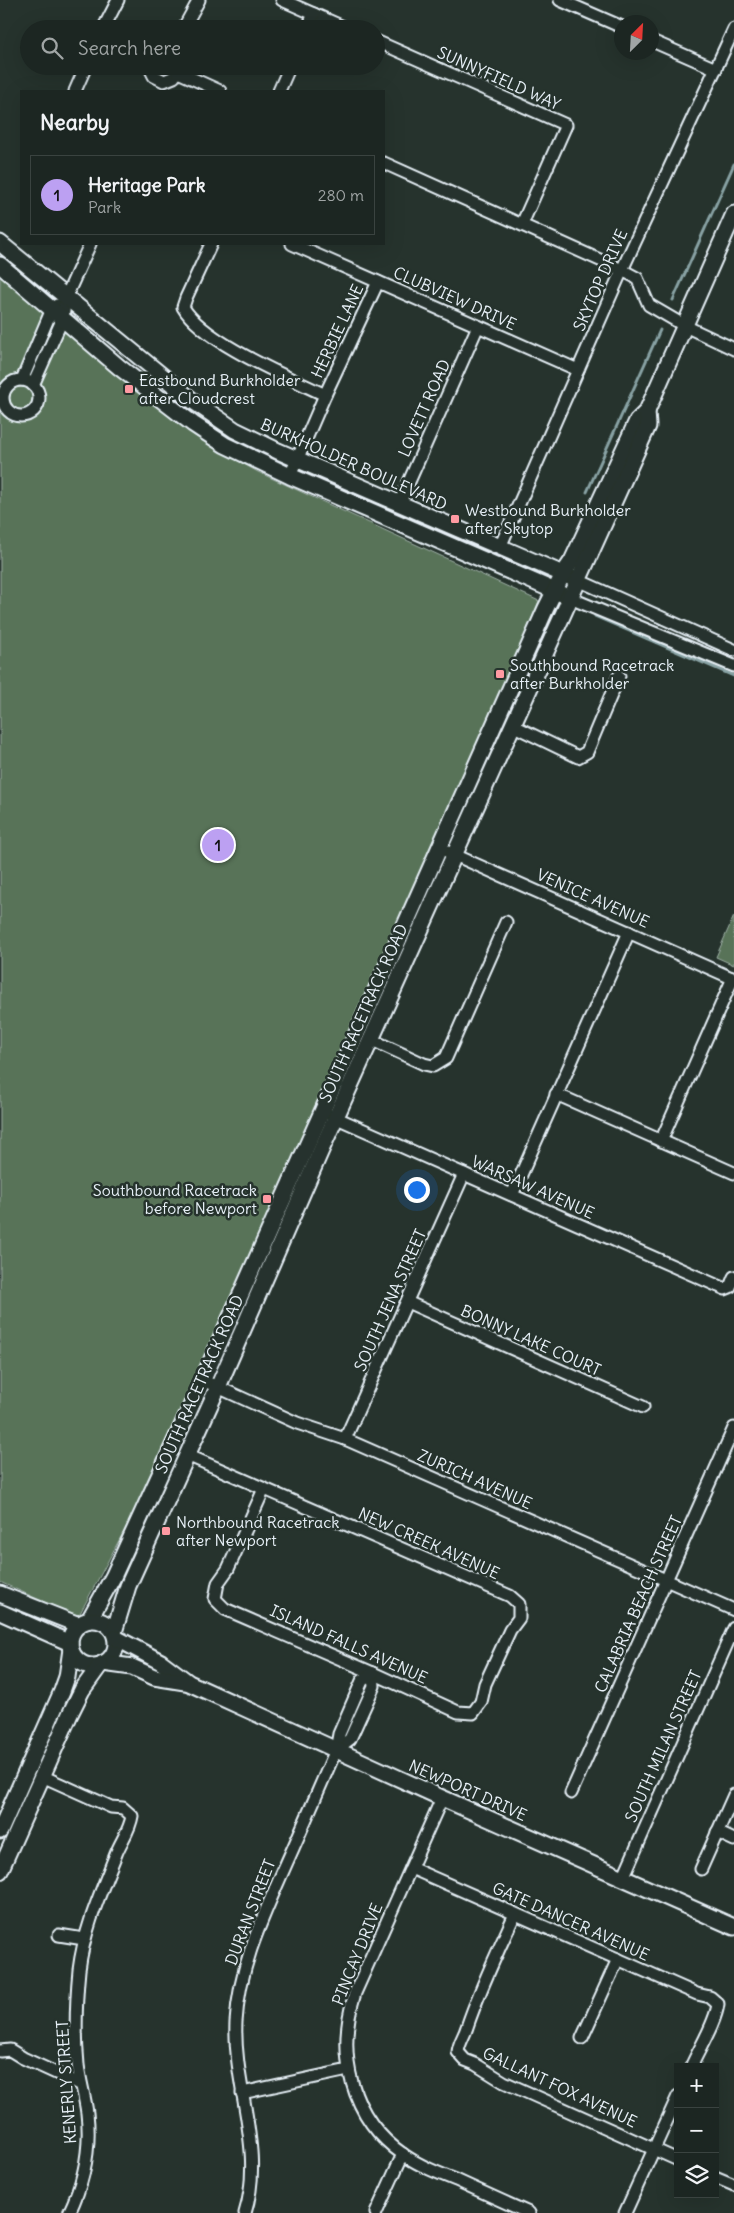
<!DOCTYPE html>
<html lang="en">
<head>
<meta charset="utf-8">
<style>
	body { margin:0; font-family:Delius,sans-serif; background:#252e2a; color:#f1f3f6 }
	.controls { position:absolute; right:15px; bottom:15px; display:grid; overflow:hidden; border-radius:0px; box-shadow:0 5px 20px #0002 }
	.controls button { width:45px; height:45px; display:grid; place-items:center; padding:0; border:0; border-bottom:1px solid #3a4340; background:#1c2622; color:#f1f3f6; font:25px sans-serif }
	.compass { position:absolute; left:614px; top:15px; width:45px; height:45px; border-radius:50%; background:#1c2622; box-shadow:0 5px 20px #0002; rotate:24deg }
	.you { position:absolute; left:416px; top:1189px; width:18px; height:18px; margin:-12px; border:4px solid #fff; border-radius:50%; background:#1a73e8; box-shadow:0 0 0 8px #1a73e833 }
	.badge { display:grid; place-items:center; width:32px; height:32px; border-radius:50%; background:#bca0f2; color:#111; font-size:16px; font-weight:700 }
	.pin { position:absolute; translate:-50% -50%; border:2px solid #fff; box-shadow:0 1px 5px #0006 }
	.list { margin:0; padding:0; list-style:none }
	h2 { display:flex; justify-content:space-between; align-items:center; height:65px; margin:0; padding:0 20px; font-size:21px }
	h2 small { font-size:16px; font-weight:400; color:#a0a5a5 }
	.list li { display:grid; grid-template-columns:32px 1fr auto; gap:15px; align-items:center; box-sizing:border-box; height:80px; margin:0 10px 10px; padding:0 10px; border:1px solid #3a4340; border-radius:0px }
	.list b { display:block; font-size:19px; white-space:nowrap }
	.list p { margin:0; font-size:16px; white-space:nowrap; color:#a0a5a5 }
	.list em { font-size:16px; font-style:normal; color:#a0a5a5 }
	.icon { flex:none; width:28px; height:28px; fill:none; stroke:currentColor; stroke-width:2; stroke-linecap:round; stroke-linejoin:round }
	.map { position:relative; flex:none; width:734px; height:2213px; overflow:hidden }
	.search { position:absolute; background:#1c2622; box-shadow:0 5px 20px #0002; left:20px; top:20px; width:365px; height:55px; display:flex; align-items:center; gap:12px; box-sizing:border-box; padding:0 18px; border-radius:28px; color:#a0a5a5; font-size:19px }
	.panel { position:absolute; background:#1c2622; box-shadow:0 5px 20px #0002; left:20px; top:90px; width:365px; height:155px; border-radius:0px }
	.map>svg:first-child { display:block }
	.green { fill:#597359; stroke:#a0b2a8 }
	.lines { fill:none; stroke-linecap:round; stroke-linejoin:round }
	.stream { stroke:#89a3a5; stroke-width:3 }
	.street-casing { stroke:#e8f1f8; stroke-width:15 }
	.secondary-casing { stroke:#e8f1f8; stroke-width:19 }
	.street { stroke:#26332d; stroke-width:11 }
	.secondary { stroke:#26332d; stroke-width:15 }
	.poi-dot { fill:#ff9aa2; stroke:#26332d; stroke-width:2 }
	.labels { text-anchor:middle; stroke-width:5; stroke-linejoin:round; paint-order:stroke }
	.street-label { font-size:16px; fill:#e8f1f8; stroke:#26332d }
	.poi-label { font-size:16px; fill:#e8f1f8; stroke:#26332d; text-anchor:start }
</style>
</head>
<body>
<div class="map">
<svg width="734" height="2213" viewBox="0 0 734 2213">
	<rect width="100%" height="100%" fill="#26332d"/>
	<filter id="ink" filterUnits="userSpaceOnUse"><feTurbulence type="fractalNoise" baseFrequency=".02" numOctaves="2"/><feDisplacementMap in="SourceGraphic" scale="10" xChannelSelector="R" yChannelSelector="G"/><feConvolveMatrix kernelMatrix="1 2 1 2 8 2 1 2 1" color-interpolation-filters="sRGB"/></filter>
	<g filter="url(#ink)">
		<g class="green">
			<path d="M0,270l196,167 62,35 281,129 -206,488 -140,313 -115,215 -78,-35z"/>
			<path d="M734,916v49l-18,-8z"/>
		</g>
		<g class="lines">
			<g class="stream">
				<path d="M673,300l61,-136"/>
				<path d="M587,492l73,-162"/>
				<path d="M595,616l139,60"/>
			</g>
			<defs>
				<g id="street">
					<path d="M282,0l66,29"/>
					<path d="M560,0l62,27"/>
					<path d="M103,29l15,-29"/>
					<path d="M183,29l16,-29"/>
					<path d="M307,29l7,-15"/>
					<path d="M376,41l190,84 -44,99"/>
					<path d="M652,41l64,28"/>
					<path d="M149,66l5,10 10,5 10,-4 5,-11"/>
					<path d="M178,72l42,19"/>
					<path d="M75,91l11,-25"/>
					<path d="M279,91l11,-25"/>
					<path d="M384,163l238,107 15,8 12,27 36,21 49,23"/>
					<path d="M211,244l-25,54 -3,9c20,35 105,70 142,88"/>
					<path d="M292,244l286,126"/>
					<circle cx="21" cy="398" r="18"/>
					<path d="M22,380l30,-71 5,-4"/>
					<path d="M33,385l30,-67 3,-21 24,-53"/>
					<path d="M290,476l35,-81 53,-113"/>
					<path d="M400,502l78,-176"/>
					<path d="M500,547l122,-277 112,-241"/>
					<path d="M578,580l156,70"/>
					<path d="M570,598l164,68"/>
					<path d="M512,725l66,32 9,-5 32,-76"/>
					<path d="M448,852l286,127"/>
					<path d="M370,1039l54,25 9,2 13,-8 60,-136"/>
					<path d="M556,1094l178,79"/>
					<path d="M330,1115l395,174 5,-2 4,-10"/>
					<path d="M661,1141l72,-163"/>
					<path d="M512,1195l117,-263"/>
					<path d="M407,1302l236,105"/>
					<path d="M211,1384l86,39 48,16 389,171"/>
					<path d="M345,1439l119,-265"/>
					<path d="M187,1455l323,141 9,8v14l-9,12 -25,54 -4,18 -8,11 -15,-1 -85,-39 -148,-64 -10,-10 3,-16 10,-14 36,-80"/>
					<path d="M336,1750l14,-11 24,-53 -1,-13"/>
					<path d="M42,1776l69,31 12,1 9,8c-2,14 -11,25 -16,38 -15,38 -32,75 -37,116 -3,31 -4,64 -1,95 2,16 7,32 9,48 4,34 -3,69 -18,100"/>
					<path d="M571,1793l163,-365"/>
					<path d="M442,1798l-87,195c-19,60 -5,125 49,162 16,11 34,18 52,25 24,11 48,22 73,33"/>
					<path d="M717,1832l17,8"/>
					<path d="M411,1868l286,126 13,3 8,7c-2,18 -19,45 -27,63"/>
					<path d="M701,1869l33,-74"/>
					<path d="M623,1878l111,-250"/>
					<path d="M515,1914c-17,37 -35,74 -48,113 -3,10 -8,15 -9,25l7,8 10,4 29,18 174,78"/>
					<path d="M59,1935l25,4"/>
					<path d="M582,2038l36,-79"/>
					<path d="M0,2051l10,-1 13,8 57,26"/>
					<path d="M242,2093l106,-23"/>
					<path d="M715,2177l19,8"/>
					<path d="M245,2213c20,-64 -12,-126 -9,-191 3,-54 25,-101 47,-151 18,-40 35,-80 53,-121l3,-16 23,-53 11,-8"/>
					<path d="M376,2213l27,-59"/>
					<path d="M625,2213l53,-117"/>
				</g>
				<g id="secondary">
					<path d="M0,243l193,158 42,29 43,21 294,127"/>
					<path d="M0,265l119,102 74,57 32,21 65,31 272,118"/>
					<path d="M0,1594l79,31"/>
					<path d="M0,1612l70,31"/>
					<path d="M89,1620l24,-43 80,-175 353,-794 17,-34 9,-13 65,-140 10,-10 87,-197"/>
					<circle cx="93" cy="1643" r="23"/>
					<path d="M114,1632l14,-46 90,-199 104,-239 326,-722 -1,-15"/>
					<path d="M116,1638l45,24 28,21 253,115 292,129"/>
					<path d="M103,1663l29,4 22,10 31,5"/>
					<path d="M0,1831l62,-140 5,-14 4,-28"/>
					<path d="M0,1871l70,-157 12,-24 18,-25"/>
				</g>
			</defs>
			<use href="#street" class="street-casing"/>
			<use href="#secondary" class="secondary-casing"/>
			<use href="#street" class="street"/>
			<use href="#secondary" class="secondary"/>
		</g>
	</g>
	<g class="poi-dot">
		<rect x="124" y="384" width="10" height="10" rx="2.5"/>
		<rect x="450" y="514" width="10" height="10" rx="2.5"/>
		<rect x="495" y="669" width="10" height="10" rx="2.5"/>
		<rect x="262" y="1194" width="10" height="10" rx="2.5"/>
		<rect x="161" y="1526" width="10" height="10" rx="2.5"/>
	</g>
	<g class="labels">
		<g class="street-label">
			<text transform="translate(499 78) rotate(24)" y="6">SUNNYFIELD WAY</text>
			<text transform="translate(600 280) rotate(-66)" y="6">SKYTOP DRIVE</text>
			<text transform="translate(455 298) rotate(24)" y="6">CLUBVIEW DRIVE</text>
			<text transform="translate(337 331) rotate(-65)" y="6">HERBIE LANE</text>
			<text transform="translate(424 408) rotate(-66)" y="6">LOVETT ROAD</text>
			<text transform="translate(354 464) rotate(24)" y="6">BURKHOLDER BOULEVARD</text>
			<text transform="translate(593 898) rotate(24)" y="6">VENICE AVENUE</text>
			<text transform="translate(363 1013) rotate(-66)" y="6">SOUTH RACETRACK ROAD</text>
			<text transform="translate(533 1187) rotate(24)" y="6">WARSAW AVENUE</text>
			<text transform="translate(390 1300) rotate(-66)" y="6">SOUTH JENA STREET</text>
			<text transform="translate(531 1340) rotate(24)" y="6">BONNY LAKE COURT</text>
			<text transform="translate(199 1384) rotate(-66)" y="6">SOUTH RACETRACK ROAD</text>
			<text transform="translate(475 1479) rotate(24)" y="6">ZURICH AVENUE</text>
			<text transform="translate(429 1543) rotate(24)" y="6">NEW CREEK AVENUE</text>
			<text transform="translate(638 1604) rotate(-66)" y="6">CALABRIA BEACH STREET</text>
			<text transform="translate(349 1644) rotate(24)" y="6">ISLAND FALLS AVENUE</text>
			<text transform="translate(663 1746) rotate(-66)" y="6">SOUTH MILAN STREET</text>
			<text transform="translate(468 1790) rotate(24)" y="6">NEWPORT DRIVE</text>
			<text transform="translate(250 1912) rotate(-69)" y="6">DURAN STREET</text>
			<text transform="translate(571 1921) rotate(24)" y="6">GATE DANCER AVENUE</text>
			<text transform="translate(357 1954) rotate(-68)" y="6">PINCAY DRIVE</text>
			<text transform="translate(66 2082) rotate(-94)" y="6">KENERLY STREET</text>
			<text transform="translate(560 2087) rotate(25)" y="6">GALLANT FOX AVENUE</text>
		</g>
		<g class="poi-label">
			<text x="139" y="386">Eastbound Burkholder<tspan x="139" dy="18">after Cloudcrest</tspan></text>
			<text x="465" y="516">Westbound Burkholder<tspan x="465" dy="18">after Skytop</tspan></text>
			<text x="510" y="671">Southbound Racetrack<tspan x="510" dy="18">after Burkholder</tspan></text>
			<text x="257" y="1196" text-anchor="end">Southbound Racetrack<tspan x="257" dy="18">before Newport</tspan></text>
			<text x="176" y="1528">Northbound Racetrack<tspan x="176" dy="18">after Newport</tspan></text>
		</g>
	</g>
</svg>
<div class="controls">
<button>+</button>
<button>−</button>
<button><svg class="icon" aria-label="layers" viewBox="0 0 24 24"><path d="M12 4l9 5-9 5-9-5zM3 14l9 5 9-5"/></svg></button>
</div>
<svg class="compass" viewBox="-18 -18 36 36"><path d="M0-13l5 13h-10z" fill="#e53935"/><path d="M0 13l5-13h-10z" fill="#a0a5a5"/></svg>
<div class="you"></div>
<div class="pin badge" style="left:218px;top:845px">1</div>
<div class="search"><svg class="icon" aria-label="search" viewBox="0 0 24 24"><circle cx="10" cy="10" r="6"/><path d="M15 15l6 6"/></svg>Search here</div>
<section class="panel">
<h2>Nearby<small></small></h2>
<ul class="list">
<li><span class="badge">1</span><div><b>Heritage Park</b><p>Park</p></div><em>280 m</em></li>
</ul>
</section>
</div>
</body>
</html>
